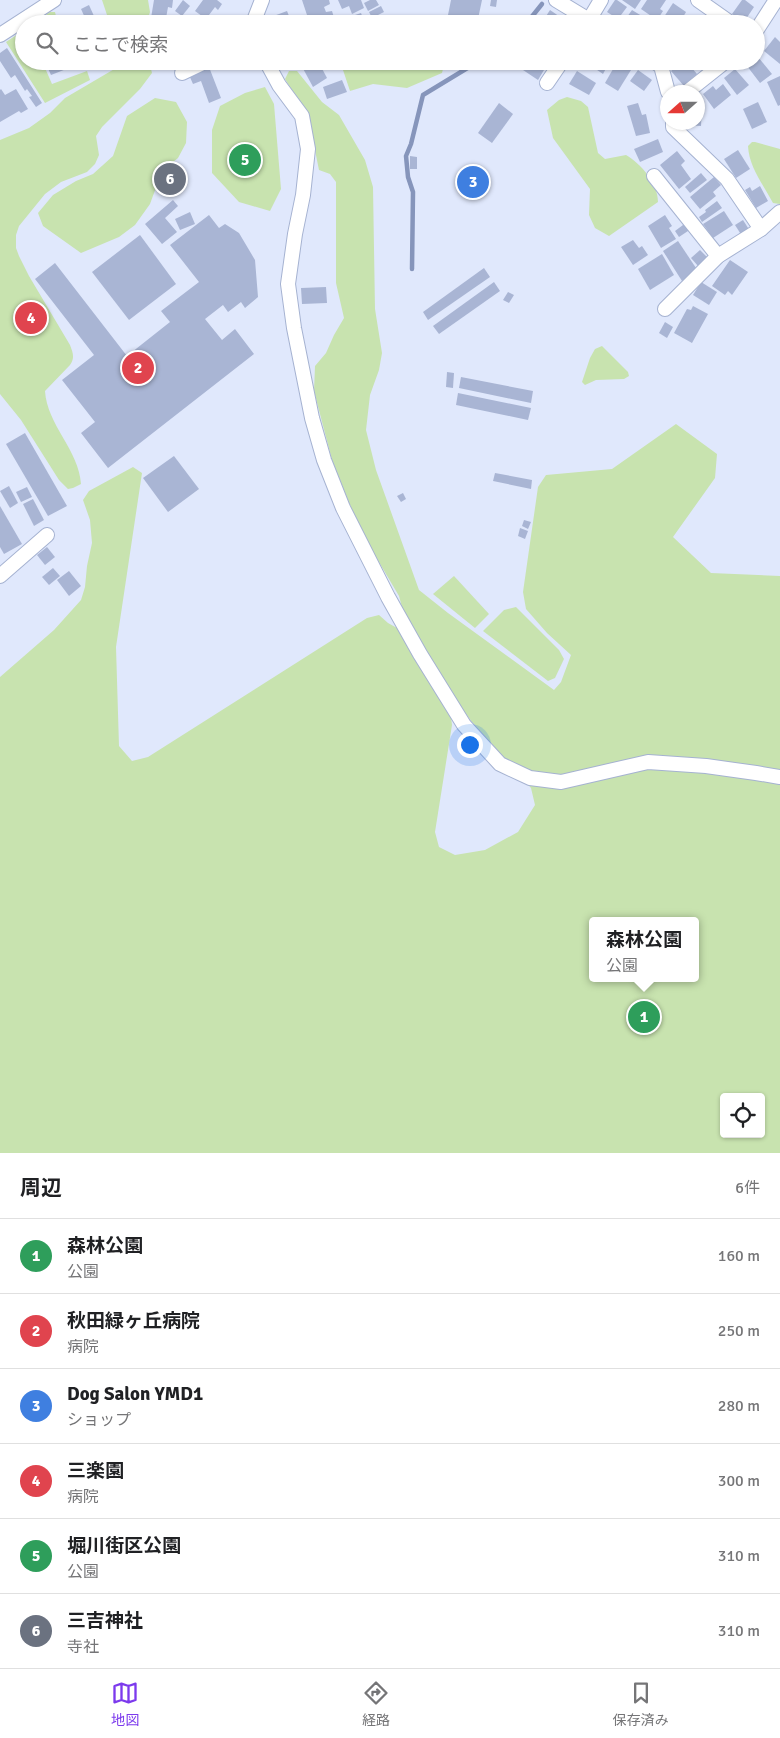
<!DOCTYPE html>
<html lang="ja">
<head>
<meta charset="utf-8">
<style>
	body { margin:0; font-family:Signika,"Noto Sans JP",sans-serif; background:#f2f2f2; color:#202124 }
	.controls { position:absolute; right:15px; bottom:15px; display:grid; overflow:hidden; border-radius:5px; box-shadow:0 1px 4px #0004 }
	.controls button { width:45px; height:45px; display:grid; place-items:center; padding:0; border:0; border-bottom:1px solid #e0e0e0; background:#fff; color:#202124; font:25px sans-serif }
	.compass { position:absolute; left:660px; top:85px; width:45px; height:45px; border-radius:50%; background:#fff; box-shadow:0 1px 4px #0004; rotate:249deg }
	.you { position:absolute; left:469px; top:744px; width:18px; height:18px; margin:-12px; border:4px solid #fff; border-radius:50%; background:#1a73e8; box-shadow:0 0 0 8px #1a73e833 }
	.badge { display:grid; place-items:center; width:32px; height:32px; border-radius:50%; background:#7c3aed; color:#fff; font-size:16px; font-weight:700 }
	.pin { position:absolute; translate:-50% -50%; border:2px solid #fff; box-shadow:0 1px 5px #0006 }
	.popup { position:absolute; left:589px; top:917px; width:110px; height:65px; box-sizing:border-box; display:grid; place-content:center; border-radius:5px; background:#fff; filter:drop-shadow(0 1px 4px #0005); font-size:16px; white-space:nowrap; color:#757577 }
	.popup b { font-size:19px; color:#202124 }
	.popup::after { content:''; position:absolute; left:50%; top:100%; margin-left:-10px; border:10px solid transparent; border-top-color:#fff }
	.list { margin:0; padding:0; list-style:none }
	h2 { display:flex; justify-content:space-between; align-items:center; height:65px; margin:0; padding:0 20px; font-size:21px }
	h2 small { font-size:16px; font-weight:400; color:#757577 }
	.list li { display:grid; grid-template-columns:32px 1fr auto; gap:15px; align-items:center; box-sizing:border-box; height:75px; padding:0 20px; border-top:1px solid #e0e0e0 }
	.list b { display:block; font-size:19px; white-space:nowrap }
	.list p { margin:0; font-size:16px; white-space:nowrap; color:#757577 }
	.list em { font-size:16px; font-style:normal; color:#757577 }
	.icon { flex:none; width:28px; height:28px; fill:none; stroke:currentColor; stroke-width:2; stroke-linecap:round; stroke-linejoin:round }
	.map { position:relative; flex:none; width:780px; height:1153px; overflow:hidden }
	.search { position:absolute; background:#fff; box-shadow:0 1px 4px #0004; left:15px; right:15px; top:15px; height:55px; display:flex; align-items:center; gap:12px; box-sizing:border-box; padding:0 18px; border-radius:28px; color:#757577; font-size:19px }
	.sheet { height:515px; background:#fff }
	nav { display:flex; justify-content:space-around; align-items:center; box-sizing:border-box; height:70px; border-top:1px solid #e0e0e0; background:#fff; font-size:14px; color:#757577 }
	nav a { display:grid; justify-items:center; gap:2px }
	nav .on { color:#7c3aed }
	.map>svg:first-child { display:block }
	.green { fill:#c8e3af; fill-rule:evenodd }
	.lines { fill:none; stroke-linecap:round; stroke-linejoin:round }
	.stream { stroke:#8695bb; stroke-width:4.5 }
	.building { fill:#a9b5d4 }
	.minor-casing { stroke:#a5b2d1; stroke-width:16 }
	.minor { stroke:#fff; stroke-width:14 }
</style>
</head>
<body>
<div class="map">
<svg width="780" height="1153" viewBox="0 0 780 1153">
	<rect width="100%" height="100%" fill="#e0e8fc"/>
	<g class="green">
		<path d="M102,0h46l2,12 -4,12h-36z"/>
		<path d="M50,12h5l3,12h-25z"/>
		<path d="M24,30v31h18l10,23 35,-13 3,9 -45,23 -39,-61z"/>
		<path d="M128,61h21l3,12 -12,16 -38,38 -6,9 3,19 -4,9 -8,8 -26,10 -16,12 -26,32 -3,9v13l3,8 10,20 41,69c3,8 5,13 0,20l-25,26c2,34 34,59 36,93l-8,4 -5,1 -9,-9 -38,-60 -21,-26v-254l29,-12 21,-15 15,-15z"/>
		<path d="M340,61h105l-3,12 -35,15 -34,-4 -23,7z"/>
		<path d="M289,71h8l25,31 17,13 26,45 8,27 2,122 7,44 -3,17 -9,25 -4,35 10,40 43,120 29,23 106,77 7,-8 10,-27 -24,-22 -21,-24 -3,-17 15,-105 8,-12 66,-6 64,-45 41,30 -2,24 -42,59 38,36 69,3v577h-780v-476l54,-47 27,-30 4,-13 2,-21 5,-23 -2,-23 -7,-20 6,-9 44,-24 9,6 -26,174 3,99 13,15 16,-4 219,-139 12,-3 9,8 9,5 54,89 1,8 -17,107 4,15 16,8 30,-5 33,-18 17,-27 -4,-17 -59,-66 -34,-46 -32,-54 -7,-26 -39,-66 -28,-70 -18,-69 1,-25 11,-13 8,-18 10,-17 -8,-35v-101l-6,-8 -11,-4 -11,-54 -23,-37zM593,921h102v57h-102zM724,1097h37v37h-37z"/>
		<path d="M265,87l9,17 7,85 -11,22 -31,-9 -27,-29v-43l8,-24 25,-13z"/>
		<path d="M567,97l14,4 7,6 10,46 7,6 21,-4c15,9 32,28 32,47l-49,34 -14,-8 -6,-13 1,-26 -37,-51 -6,-28 12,-10z"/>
		<path d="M155,98l21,4 11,20 -1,21 -8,15 -16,13 -12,33 -15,21 -16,12 -38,16 -38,-27 -5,-13 15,-18 23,-14 17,-7 20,-18 14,-40z"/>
		<path d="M752,142h3l25,7v55l-7,-1c-10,-19 -24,-36 -25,-57z"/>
		<path d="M602,346l26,26 1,4 -5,3 -28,1 -11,5 -3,-3 8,-24 5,-9z"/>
		<path d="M454,576l35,38 -14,14 -42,-34z"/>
		<path d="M516,607l43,43 5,9 -9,19 -7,3 -65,-50 21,-21z"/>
	</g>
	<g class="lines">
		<g class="stream">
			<path d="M526,24l16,-20"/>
			<path d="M412,269l1,-77 -5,-15 -2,-21 5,-12 12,-49 56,-34"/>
		</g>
	</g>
	<g class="building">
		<path d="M154,0h19l-1,8 -4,-1 -3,17h-15z"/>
		<path d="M183,0l7,6 -8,10 -7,-5z"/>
		<path d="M203,0h14l5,4 -4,6 -3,-3 -9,12 -11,-8z"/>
		<path d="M302,0h27l1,4 -6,3 2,5 6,-1 4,13h-26z"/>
		<path d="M338,0h23l3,8 -12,6 -3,-8 -7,3z"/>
		<path d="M370,0h6l3,5 -11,6 -4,-8z"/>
		<path d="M451,0h31l-4,19 -14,-3 -1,2 -15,-3z"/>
		<path d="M491,0h6l-1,7 -6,-1z"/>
		<path d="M615,0h2l10,7 -9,12 -11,-7z"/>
		<path d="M622,0h19l-6,9z"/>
		<path d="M647,0h19l-6,9 3,2 -6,9 -16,-11z"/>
		<path d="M742,0h3l9,7 -10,15 -12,-8z"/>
		<path d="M673,3l13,9 -7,12h-17l-2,-1z"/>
		<path d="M89,5l5,11 -8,4 -5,-11z"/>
		<path d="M381,6l3,6 -12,6 -3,-6z"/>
		<path d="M550,10l16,11 -2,3h-23z"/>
		<path d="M632,10l13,8 -4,6h-19z"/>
		<path d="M287,11l2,5 3,-1 4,9h-23l-2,-7z"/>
		<path d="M361,13l4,11h-14l-2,-7z"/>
		<path d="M775,37l5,5v22l-16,-13z"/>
		<path d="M7,48l35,55 -6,4 -7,-10 3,-1 -5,-7 -2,2 -10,-16 -4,3 -11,-17v-8z"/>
		<path d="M758,57l14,17 -12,9 -13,-17 6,-5h3z"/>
		<path d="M47,61h49l-21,9 -1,-4 -23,9 -6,-13z"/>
		<path d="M303,61h15l9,17 -14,9 -13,-24z"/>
		<path d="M525,61h16l6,4 -9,15 -18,-12z"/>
		<path d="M584,61h26l-7,13z"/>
		<path d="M682,61h4l11,13 -13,12 -13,-15z"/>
		<path d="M617,62l14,8 -13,21 -13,-8z"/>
		<path d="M209,67l12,31 -12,5 -8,-22 -8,3 -4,-9z"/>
		<path d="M735,69l14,16 -12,10 -13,-17z"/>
		<path d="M638,70l14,10 -8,11 -14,-10z"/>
		<path d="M577,71l19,12 -7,12 -20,-11z"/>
		<path d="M780,76v29l-2,1 -11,-24z"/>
		<path d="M342,80l5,12 -20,7 -4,-12z"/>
		<path d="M723,84l8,11 -17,14 -11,-15 10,-8 3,4z"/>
		<path d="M1,89l4,6 11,-6 12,20 -7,4 -2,-2 -19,11v-32z"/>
		<path d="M758,102l9,20 -15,7 -9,-20z"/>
		<path d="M499,103l14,11 -21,29 -14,-10z"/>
		<path d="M638,103l4,12 4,-1 4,19 -14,3 -9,-30z"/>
		<path d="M698,105h4l-1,21 -16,-1v-3h13z"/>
		<path d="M658,139l5,13 -23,10 -6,-13z"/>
		<path d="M738,150l12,19 -14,9 -12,-19z"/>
		<path d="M677,151l8,10 -4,4 10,14 -12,10 -19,-24z"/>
		<path d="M410,156l7,1v12h-7z"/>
		<path d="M174,171l3,4 -3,3 3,4 -8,6 -7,-10z"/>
		<path d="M701,173l6,7 -17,13 -5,-6z"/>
		<path d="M714,177l7,8 -8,7 3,4 -16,13 -10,-12z"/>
		<path d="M760,186l8,15 -12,7 -11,-18 5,-3 2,4z"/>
		<path d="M173,200l5,6 -13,12 12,14 -15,12 -17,-20z"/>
		<path d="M717,201l5,7 -20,14 -3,-5 7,-5 -1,-2z"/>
		<path d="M724,211l9,14 -20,13 -10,-14z"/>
		<path d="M190,212l5,12 -15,6 -5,-11z"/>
		<path d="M209,215l10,13 6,-4 14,9 16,27 3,37 -13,11 -4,-6 -13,10 -5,-7 -18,14 17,21 13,-11 19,25 -146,114 -27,-35 14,-11 -33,-42 32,-25 -59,-76 20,-16 72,93 43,-34 -9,-11 38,-29 -29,-37z"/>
		<path d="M665,215l7,11 -3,2 7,11 -15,9 -13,-22z"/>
		<path d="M743,220l7,11 -8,5 -7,-11z"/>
		<path d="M687,222l4,7 -12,8 -4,-6z"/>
		<path d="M140,235l36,49 -47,36 -37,-48z"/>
		<path d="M633,240l6,8 3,-2 6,9 -15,10 -12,-18z"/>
		<path d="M678,241l20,30 -16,10 -19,-30z"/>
		<path d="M700,250l8,8 -10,8 -7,-8z"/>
		<path d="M662,254l12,21 -24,15 -12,-21z"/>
		<path d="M730,260l18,12 -16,23 -4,-4 -3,4 -13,-9z"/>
		<path d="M484,268l6,9 -62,43 -5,-8z"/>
		<path d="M494,282l6,9 -61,43 -6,-8z"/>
		<path d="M701,282l16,10 -8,13 -16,-10z"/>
		<path d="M326,287l1,16 -25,1 -1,-16z"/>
		<path d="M508,292l6,3 -5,8 -6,-3z"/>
		<path d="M693,306l15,8 -16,29 -18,-10 13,-24 4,1z"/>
		<path d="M665,322l8,5 -6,11 -8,-5z"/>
		<path d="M447,372l7,1 -1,15 -7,-1z"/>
		<path d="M461,377l72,14 -2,12 -72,-15z"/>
		<path d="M458,393l73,15 -3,12 -72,-15z"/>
		<path d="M25,433l42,73 -19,10 -42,-72z"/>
		<path d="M174,456l25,33 -31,23 -25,-34z"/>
		<path d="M495,473l37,7 -1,9 -38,-8z"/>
		<path d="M9,486l9,17 -8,5 -10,-17z"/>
		<path d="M27,487l5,10 -11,5 -5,-10z"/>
		<path d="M403,493l3,6 -5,3 -4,-6z"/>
		<path d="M33,499l11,21 -10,6 -11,-22z"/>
		<path d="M0,506l22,38 -18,10 -4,-7z"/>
		<path d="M524,520l7,2 -3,7 -6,-3z"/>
		<path d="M520,528l8,3 -3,8 -7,-3z"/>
		<path d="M47,547l8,10 -10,8 -8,-10z"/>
		<path d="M53,568l7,8 -11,9 -7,-8z"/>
		<path d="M69,571l12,15 -12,10 -12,-16z"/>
	</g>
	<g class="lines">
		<defs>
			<g id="minor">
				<path d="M556,0l33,20 -2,4"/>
				<path d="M698,0l34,24"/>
				<path d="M256,24l-1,-6 7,-18"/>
				<path d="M595,24l-6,-4 12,-20"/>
				<path d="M756,31l20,-31"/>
				<path d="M0,35l54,-35"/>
				<path d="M266,61l13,24 23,31 6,33 -5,46 -8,39 -7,50 6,44 18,90 12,42 19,48 45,89 32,57 44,71 36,39 30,14 31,4 87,-20 58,4 50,7 24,4"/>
				<path d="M653,61l8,5 7,26"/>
				<path d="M182,73l25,-12"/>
				<path d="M547,83l15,-22"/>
				<path d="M687,92l39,-31"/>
				<path d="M673,122v5l54,52 34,50"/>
				<path d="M654,176l64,80"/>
				<path d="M665,309l53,-53 43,-27 19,-17"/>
				<path d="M0,576l47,-41"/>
			</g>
		</defs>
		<use href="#minor" class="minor-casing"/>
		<use href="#minor" class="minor"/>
	</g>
</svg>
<div class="controls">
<button><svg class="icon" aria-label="locate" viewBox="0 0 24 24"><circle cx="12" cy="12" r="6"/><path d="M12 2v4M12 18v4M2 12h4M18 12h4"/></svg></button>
</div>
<svg class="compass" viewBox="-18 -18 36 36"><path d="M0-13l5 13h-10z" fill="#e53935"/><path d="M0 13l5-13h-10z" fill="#757577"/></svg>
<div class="you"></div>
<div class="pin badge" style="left:644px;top:1017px;background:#2e9e5b">1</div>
<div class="popup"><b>森林公園</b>公園</div>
<div class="pin badge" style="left:138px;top:368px;background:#e0444e">2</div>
<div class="pin badge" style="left:473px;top:182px;background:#3f7fe0">3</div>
<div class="pin badge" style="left:31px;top:318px;background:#e0444e">4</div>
<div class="pin badge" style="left:245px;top:160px;background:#2e9e5b">5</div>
<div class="pin badge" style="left:170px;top:179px;background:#6b7280">6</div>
<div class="search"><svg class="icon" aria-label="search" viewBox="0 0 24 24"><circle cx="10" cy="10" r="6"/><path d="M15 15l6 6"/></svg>ここで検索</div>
</div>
<section class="sheet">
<h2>周辺<small>6件</small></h2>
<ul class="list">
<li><span class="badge" style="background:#2e9e5b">1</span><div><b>森林公園</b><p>公園</p></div><em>160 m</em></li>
<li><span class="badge" style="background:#e0444e">2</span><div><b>秋田緑ヶ丘病院</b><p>病院</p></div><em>250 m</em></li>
<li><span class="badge" style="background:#3f7fe0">3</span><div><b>Dog Salon YMD1</b><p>ショップ</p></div><em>280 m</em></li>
<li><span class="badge" style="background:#e0444e">4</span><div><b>三楽園</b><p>病院</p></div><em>300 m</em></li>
<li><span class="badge" style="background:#2e9e5b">5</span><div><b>堀川街区公園</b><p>公園</p></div><em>310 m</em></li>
<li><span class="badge" style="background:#6b7280">6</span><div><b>三吉神社</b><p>寺社</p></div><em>310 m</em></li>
</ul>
</section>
<nav>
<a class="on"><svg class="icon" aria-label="map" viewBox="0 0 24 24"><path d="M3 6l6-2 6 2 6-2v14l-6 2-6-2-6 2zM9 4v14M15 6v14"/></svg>地図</a>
<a><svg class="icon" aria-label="directions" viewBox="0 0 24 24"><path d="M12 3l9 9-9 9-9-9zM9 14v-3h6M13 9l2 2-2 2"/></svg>経路</a>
<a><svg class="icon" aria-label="saved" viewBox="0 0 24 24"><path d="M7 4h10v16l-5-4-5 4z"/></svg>保存済み</a>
</nav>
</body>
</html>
